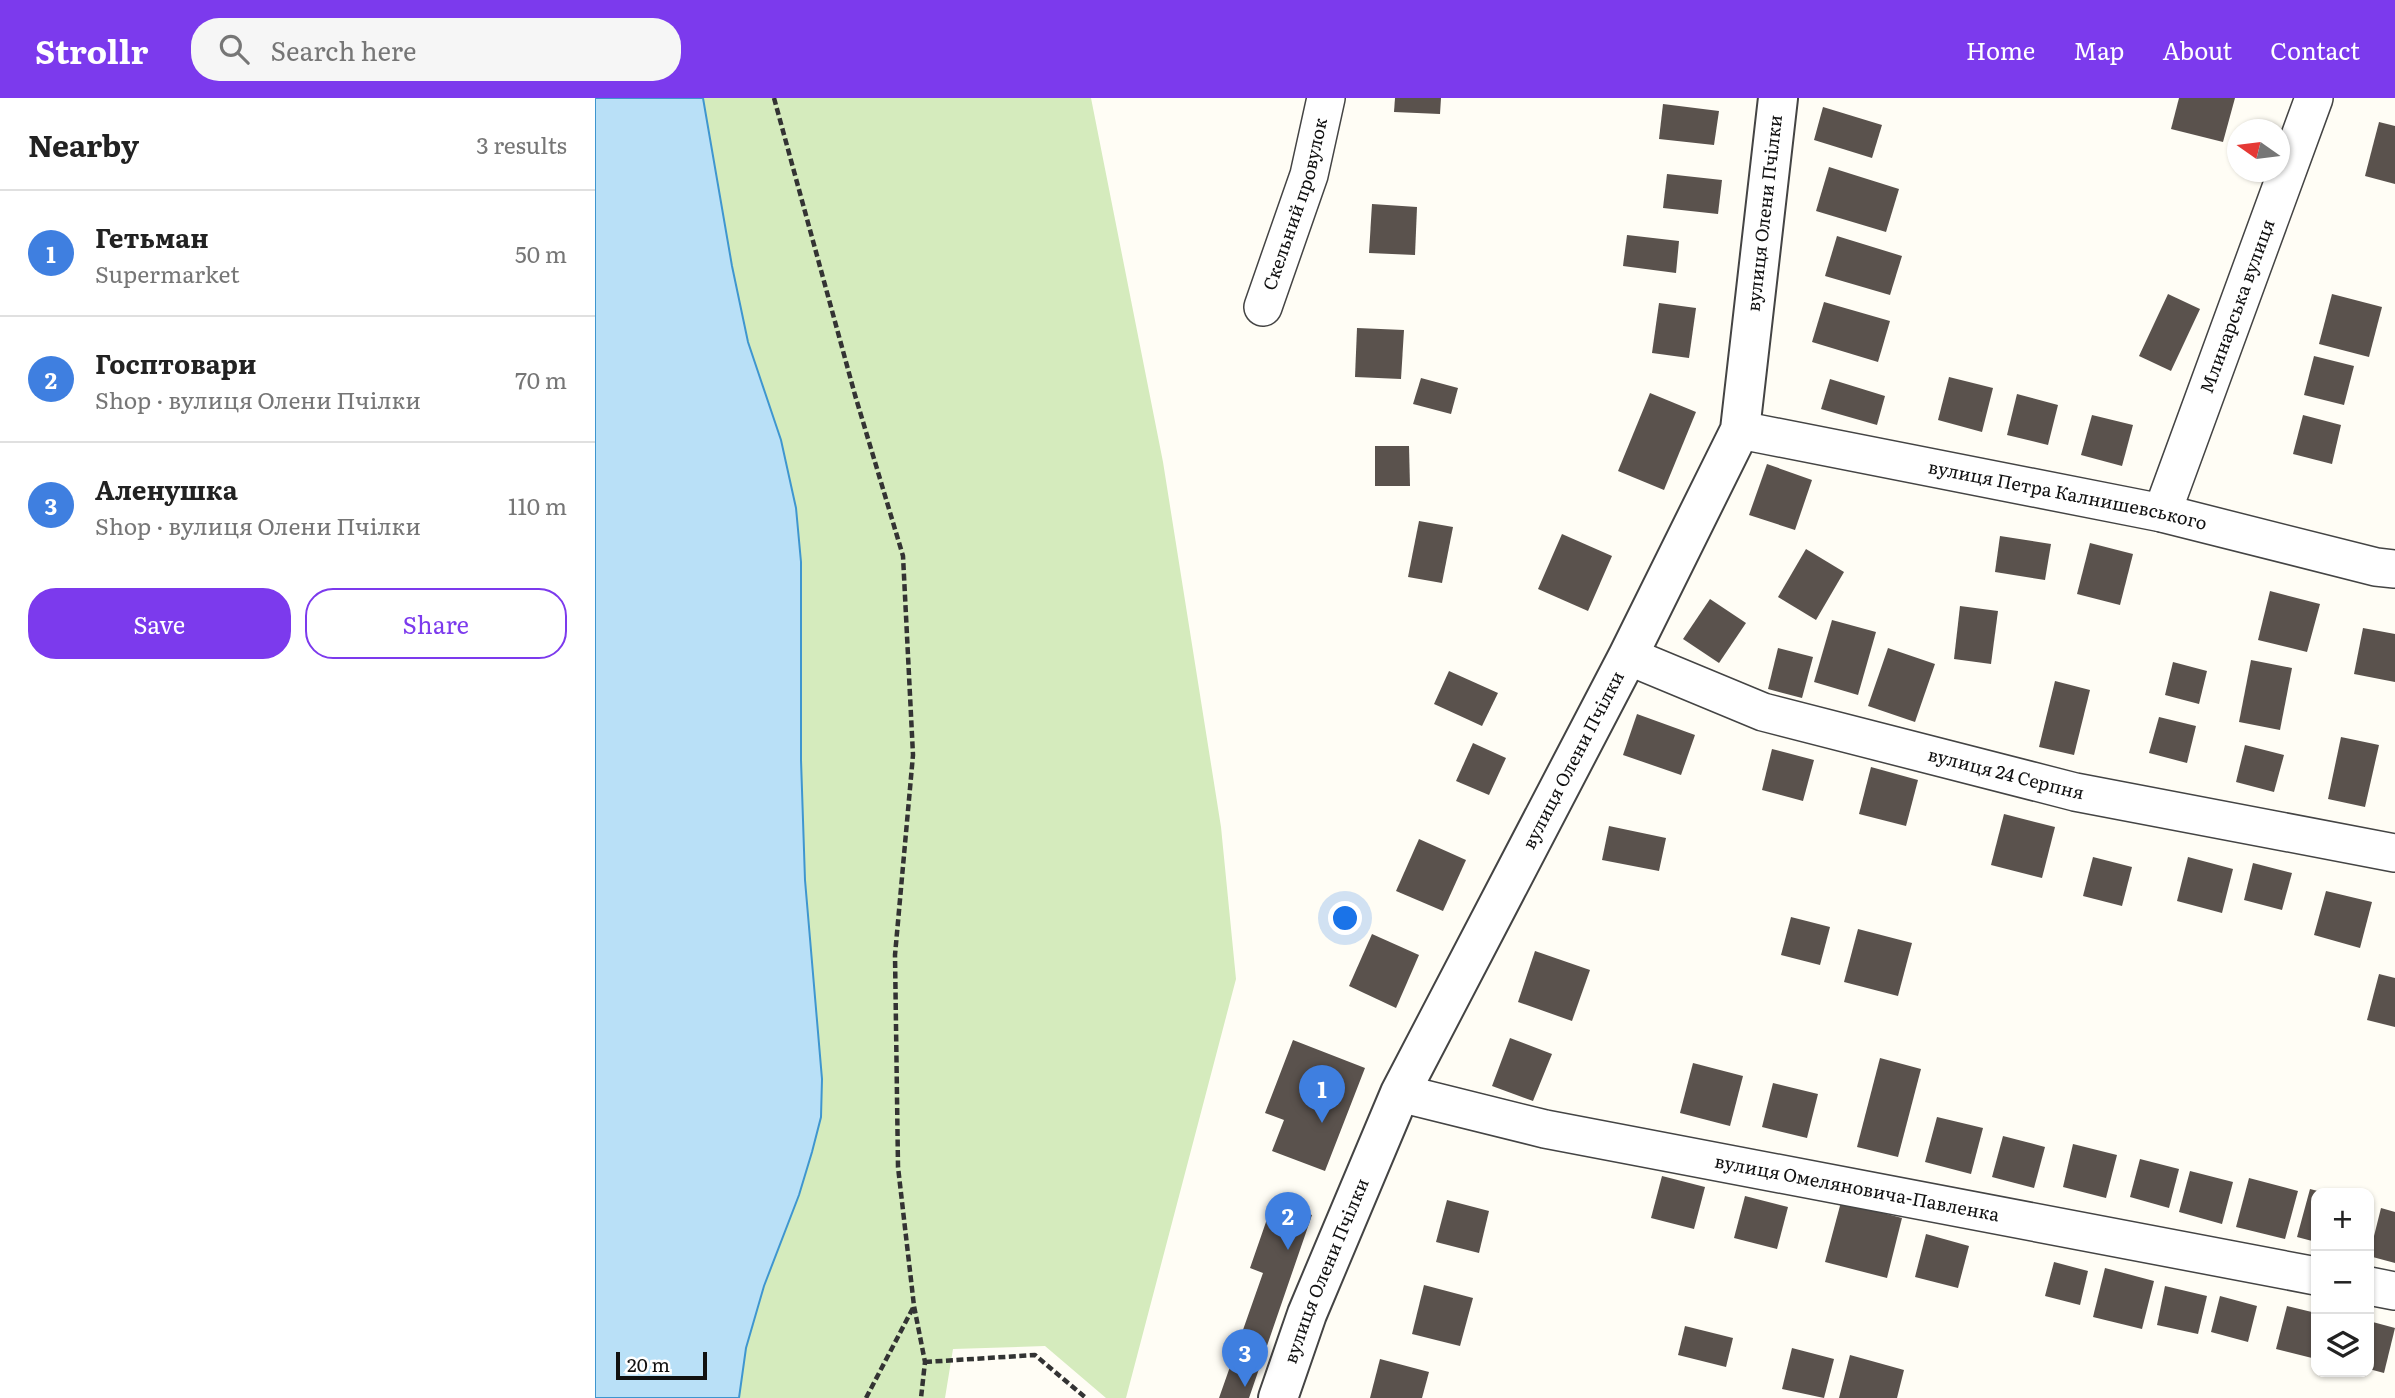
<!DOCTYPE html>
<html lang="en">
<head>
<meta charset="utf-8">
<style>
	body { margin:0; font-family:Literata,serif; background:#f6f6f6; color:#222 }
	.controls { position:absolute; right:21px; bottom:21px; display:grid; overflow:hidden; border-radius:14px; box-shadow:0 2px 5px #0004 }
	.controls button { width:63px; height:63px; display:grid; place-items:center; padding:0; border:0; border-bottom:2px solid #e0e0e0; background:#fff; color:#222; font:35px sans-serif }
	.compass { position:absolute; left:1632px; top:21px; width:63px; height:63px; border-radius:50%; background:#fff; box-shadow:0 2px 5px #0004; rotate:284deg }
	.scale { position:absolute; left:21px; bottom:18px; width:91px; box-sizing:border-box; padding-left:7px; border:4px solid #111; border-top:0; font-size:19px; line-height:24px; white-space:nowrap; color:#111; -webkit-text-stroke:5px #fff; paint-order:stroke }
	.you { position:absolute; left:751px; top:821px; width:24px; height:24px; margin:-18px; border:5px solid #fff; border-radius:50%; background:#1a73e8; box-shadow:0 0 0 10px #1a73e833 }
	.badge { display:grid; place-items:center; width:46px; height:46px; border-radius:50%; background:#7c3aed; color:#fff; font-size:23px; font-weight:700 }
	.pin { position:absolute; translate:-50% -58px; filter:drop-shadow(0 2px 4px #0008) }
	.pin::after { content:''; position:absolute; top:37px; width:24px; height:21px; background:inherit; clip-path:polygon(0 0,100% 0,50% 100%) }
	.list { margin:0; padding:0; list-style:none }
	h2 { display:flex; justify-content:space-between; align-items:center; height:91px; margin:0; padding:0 28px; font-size:30px }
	h2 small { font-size:23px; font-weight:400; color:#767676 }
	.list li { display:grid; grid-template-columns:46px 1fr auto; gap:21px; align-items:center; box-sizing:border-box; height:126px; padding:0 28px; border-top:2px solid #e0e0e0 }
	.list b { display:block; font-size:26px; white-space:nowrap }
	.list p { margin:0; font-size:23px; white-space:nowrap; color:#767676 }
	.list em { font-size:23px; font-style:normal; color:#767676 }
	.actions { display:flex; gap:14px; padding:21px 28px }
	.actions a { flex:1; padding:16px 0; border:2px solid #7c3aed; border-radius:28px; text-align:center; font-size:24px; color:#7c3aed }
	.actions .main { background:#7c3aed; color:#fff }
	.icon { flex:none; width:38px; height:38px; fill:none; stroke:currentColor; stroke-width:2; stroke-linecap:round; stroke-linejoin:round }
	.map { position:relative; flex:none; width:1800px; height:1300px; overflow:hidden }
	header { display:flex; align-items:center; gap:42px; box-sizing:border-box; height:98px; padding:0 35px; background:#7c3aed; color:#fff }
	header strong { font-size:33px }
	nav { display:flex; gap:38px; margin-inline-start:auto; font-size:24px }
	.search { width:490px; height:63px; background:#f6f6f6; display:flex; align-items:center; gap:18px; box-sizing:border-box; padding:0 24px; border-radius:28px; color:#767676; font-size:26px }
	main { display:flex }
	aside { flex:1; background:#fff }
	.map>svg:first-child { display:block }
	.green { fill:#d5ebbd }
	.water { fill:#b9e0f7; stroke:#3f96cf; stroke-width:2 }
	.building { fill:#5a524d }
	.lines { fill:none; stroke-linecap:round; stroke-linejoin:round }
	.minor-casing { stroke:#444; stroke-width:40 }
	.tertiary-casing { stroke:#444; stroke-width:42 }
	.path { stroke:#333; stroke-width:4.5; stroke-dasharray:7 3.5; stroke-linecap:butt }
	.minor { stroke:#fff; stroke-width:37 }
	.tertiary { stroke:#fff; stroke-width:38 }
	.labels { text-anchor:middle; stroke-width:7; stroke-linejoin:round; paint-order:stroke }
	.street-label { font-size:18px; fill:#111; stroke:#fff }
</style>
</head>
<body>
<header>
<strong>Strollr</strong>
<div class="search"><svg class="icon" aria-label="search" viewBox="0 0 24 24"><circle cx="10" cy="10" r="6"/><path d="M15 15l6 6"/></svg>Search here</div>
<nav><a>Home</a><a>Map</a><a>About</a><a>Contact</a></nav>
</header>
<main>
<aside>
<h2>Nearby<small>3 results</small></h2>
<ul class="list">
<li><span class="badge" style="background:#3f7fe0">1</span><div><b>Гетьман</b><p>Supermarket</p></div><em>50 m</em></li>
<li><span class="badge" style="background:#3f7fe0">2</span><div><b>Госптовари</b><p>Shop · вулиця Олени Пчілки</p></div><em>70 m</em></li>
<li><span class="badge" style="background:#3f7fe0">3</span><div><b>Аленушка</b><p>Shop · вулиця Олени Пчілки</p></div><em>110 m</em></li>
</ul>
<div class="actions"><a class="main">Save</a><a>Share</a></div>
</aside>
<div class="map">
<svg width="1800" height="1300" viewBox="0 0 1800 1300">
	<rect width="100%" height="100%" fill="#fffdf5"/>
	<path class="green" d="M108,0h388l72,364 58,365 15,152 -110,419h-20l-61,-52 -92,3 -8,49h-206l7,-50 18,-62 35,-91 22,-78 1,-38 -17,-199 -4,-120v-198l-5,-54 -15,-68 -33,-98 -16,-76z"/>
	<path class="water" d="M0,0h108l29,168 16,76 33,98 15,68 5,54v198l4,120 17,199 -1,38 -9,35 -13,43 -35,91 -18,62 -7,50h-144z"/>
	<g class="building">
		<path d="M800,0h46l-1,16 -46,-2z"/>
		<path d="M1584,0h56l-12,44 -52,-13z"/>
		<path d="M1068,6l56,7 -5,34 -55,-6z"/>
		<path d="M1228,9l59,18 -10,33 -58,-18z"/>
		<path d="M1784,24l16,4v58l-30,-8z"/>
		<path d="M1234,69l70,22 -13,43 -70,-21z"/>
		<path d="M1072,76l55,6 -4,34 -55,-6z"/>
		<path d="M777,106l45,3 -2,48 -46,-2z"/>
		<path d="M1032,137l52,6 -3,32 -53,-7z"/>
		<path d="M1242,138l65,20 -12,39 -65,-19z"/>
		<path d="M1573,196l32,15 -29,62 -32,-15z"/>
		<path d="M1737,196l50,13 -13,50 -50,-13z"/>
		<path d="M1229,204l66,19 -12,41 -66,-20z"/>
		<path d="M1064,205l37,5 -7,50 -37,-5z"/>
		<path d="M762,230l47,2 -3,49 -46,-2z"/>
		<path d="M1719,258l40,10 -10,39 -40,-10z"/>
		<path d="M1354,279l44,11 -11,44 -44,-12z"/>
		<path d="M826,280l37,10 -7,26 -38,-10z"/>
		<path d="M1235,281l55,17 -8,29 -56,-16z"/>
		<path d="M1055,295l46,19 -32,78 -46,-19z"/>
		<path d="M1422,296l41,11 -10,40 -41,-10z"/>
		<path d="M1497,317l41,10 -11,41 -41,-11z"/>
		<path d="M1708,317l38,10 -9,39 -39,-10z"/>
		<path d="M780,348h34l1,40h-35z"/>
		<path d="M1172,366l45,16 -17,50 -46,-15z"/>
		<path d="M824,423l34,6 -11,56 -34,-6z"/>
		<path d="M967,436l50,22 -24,55 -50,-22z"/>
		<path d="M1405,438l51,8 -6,36 -50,-8z"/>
		<path d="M1495,445l43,11 -13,51 -43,-11z"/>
		<path d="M1211,451l38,23 -28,48 -38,-23z"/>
		<path d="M1675,493l50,13 -13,48 -49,-12z"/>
		<path d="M1115,501l36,24 -27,40 -36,-24z"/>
		<path d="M1365,508l38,5 -7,53 -37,-5z"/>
		<path d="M1237,522l44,12 -18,63 -44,-13z"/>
		<path d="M1768,530l32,6v48l-41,-8z"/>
		<path d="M1183,550l35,9 -11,41 -34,-9z"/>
		<path d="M1293,550l47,16 -20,58 -47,-16z"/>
		<path d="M1656,562l41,8 -12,62 -41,-8z"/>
		<path d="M1578,564l34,9 -8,33 -34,-9z"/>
		<path d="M854,573l49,22 -16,33 -48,-22z"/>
		<path d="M1460,583l35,9 -16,65 -35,-8z"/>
		<path d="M1042,616l58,21 -14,40 -58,-20z"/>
		<path d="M1564,619l37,9 -9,37 -38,-10z"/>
		<path d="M1746,639l38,8 -14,62 -37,-8z"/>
		<path d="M878,645l33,15 -17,37 -33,-14z"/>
		<path d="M1650,647l39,10 -10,37 -38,-10z"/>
		<path d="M1177,651l42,11 -11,41 -41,-11z"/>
		<path d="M1276,669l47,13 -12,46 -47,-12z"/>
		<path d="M1409,716l51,13 -13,51 -51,-13z"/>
		<path d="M1014,728l57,12 -7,33 -57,-11z"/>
		<path d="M824,741l47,21 -23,51 -47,-20z"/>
		<path d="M1498,759l39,10 -10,39 -39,-10z"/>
		<path d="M1593,759l45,12 -11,44 -45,-12z"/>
		<path d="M1658,765l39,10 -10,37 -38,-10z"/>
		<path d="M1731,793l46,11 -12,46 -46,-13z"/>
		<path d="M1196,819l39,10 -10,38 -39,-10z"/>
		<path d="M1263,831l54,14 -14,53 -54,-14z"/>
		<path d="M777,836l47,21 -23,53 -47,-22z"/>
		<path d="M940,853l55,19 -18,51 -54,-19z"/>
		<path d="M1784,876l16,4v49l-28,-7z"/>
		<path d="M915,940l42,16 -19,47 -41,-15z"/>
		<path d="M698,942l72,28 -40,103 -53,-20 12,-31 -19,-7z"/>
		<path d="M1285,960l41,11 -23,88 -41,-10z"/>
		<path d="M1098,965l50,13 -13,50 -50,-13z"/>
		<path d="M1178,985l45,11 -11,44 -45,-11z"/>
		<path d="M1342,1019l46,11 -12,46 -46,-12z"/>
		<path d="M1408,1038l42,11 -11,41 -42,-11z"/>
		<path d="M1478,1046l44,11 -11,43 -43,-11z"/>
		<path d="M1545,1061l39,10 -10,39 -39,-11z"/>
		<path d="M1595,1073l43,11 -11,42 -43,-12z"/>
		<path d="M1067,1078l43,11 -11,42 -43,-11z"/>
		<path d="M1654,1080l49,13 -13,48 -49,-12z"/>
		<path d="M1715,1091l12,3 -6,1v49l-19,-5z"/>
		<path d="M1150,1098l43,11 -11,42 -43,-11z"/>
		<path d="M852,1102l42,11 -10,42 -43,-11z"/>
		<path d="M678,1104l39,13 -63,183h-30l44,-125 -13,-5z"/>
		<path d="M1246,1104l61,16 -15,60 -62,-16z"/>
		<path d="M1786,1110l14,4v51l-26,-7z"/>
		<path d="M1331,1136l43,12 -11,42 -43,-11z"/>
		<path d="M1459,1164l34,9 -8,34 -35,-9z"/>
		<path d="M1510,1170l49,13 -12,48 -49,-12z"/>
		<path d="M829,1187l49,13 -13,48 -48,-12z"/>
		<path d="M1570,1188l42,10 -9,38 -41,-9z"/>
		<path d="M1625,1198l37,10 -9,36 -37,-10z"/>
		<path d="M1692,1208l29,7v46l-40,-10z"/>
		<path d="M1774,1223l26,7 -11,45 -15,-4z"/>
		<path d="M1090,1228l48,12 -7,29 -48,-12z"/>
		<path d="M1197,1250l42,11 -10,39 -42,-9z"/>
		<path d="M1255,1257l54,15 -7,28h-58z"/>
		<path d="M785,1261l49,13 -7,26h-52z"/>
	</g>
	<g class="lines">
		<defs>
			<g id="minor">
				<path id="s1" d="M668,209l46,-132 17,-77"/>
				<path id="s2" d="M1145,332l422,83 214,54 19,2"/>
				<path id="s3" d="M1567,415l152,-415"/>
				<path id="s4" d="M1033,558l135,56 312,80 320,61"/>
				<path id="s5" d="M805,995l145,36 771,147"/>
				<path d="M1774,1188l26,5"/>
			</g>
			<g id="tertiary">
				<path id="s6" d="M683,1300l29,-84 93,-221 228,-437 112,-226 38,-332"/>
			</g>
		</defs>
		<use href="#minor" class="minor-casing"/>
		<use href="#tertiary" class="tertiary-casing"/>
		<g class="path">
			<path d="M179,0l81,297 48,161 10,199 -18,200 3,212 16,139 11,56 -4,36"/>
			<path d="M330,1264l110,-7 51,43"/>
			<path d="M271,1300l48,-92"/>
		</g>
		<use href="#minor" class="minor"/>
		<use href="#tertiary" class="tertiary"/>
	</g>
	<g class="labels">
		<g class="street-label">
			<text dy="6" stroke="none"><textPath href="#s1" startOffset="108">Скельний провулок</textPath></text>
			<text dy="6" stroke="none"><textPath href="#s6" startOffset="1292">вулиця Олени Пчілки</textPath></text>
			<text dy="6" stroke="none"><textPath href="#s3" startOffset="220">Млинарська вулиця</textPath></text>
			<text dy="6" stroke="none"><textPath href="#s2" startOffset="334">вулиця Петра Калнишевського</textPath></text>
			<text dy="6" stroke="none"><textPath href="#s6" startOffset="704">вулиця Олени Пчілки</textPath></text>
			<text dy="6" stroke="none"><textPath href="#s4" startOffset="397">вулиця 24 Серпня</textPath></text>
			<text dy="6" stroke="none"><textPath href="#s5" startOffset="467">вулиця Омеляновича-Павленка</textPath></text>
			<text dy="6" stroke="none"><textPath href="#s6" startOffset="136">вулиця Олени Пчілки</textPath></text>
		</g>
	</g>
</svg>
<div class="controls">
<button>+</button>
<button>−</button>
<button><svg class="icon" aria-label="layers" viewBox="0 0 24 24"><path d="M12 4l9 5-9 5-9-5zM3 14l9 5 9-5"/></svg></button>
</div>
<svg class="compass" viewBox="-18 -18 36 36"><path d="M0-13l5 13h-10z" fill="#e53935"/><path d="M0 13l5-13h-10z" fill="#767676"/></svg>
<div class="scale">20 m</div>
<div class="you"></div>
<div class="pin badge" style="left:727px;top:1025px;background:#3f7fe0">1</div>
<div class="pin badge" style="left:693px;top:1152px;background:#3f7fe0">2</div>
<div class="pin badge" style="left:650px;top:1289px;background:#3f7fe0">3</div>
</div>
</main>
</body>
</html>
